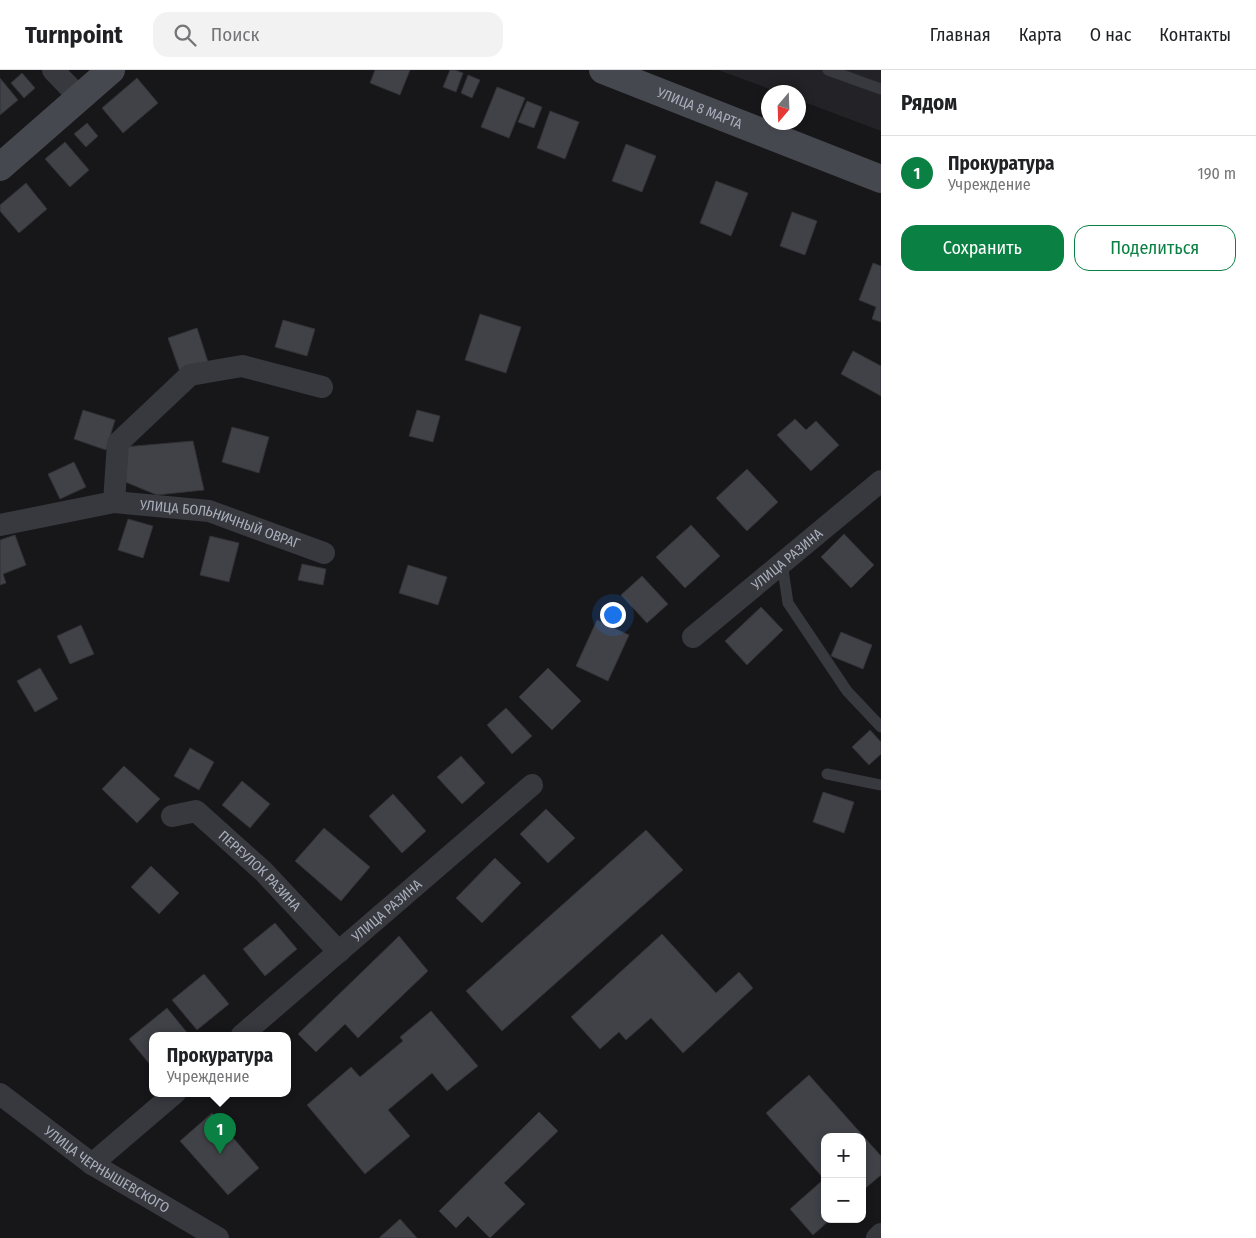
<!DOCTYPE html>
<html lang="ru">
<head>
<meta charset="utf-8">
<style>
	body { margin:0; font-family:"Fira Sans Condensed",sans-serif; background:#f2f2f2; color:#202124 }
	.controls { position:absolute; right:15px; bottom:15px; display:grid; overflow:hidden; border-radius:10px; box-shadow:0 2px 8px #0003 }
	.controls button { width:45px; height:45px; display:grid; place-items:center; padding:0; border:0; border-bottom:1px solid #e0e0e0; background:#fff; color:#202124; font:25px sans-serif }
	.compass { position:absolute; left:761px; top:15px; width:45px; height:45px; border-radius:50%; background:#fff; box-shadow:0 2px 8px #0003; rotate:199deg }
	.you { position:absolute; left:612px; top:544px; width:18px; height:18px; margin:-12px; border:4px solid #fff; border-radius:50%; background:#1a73e8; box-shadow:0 0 0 8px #1a73e833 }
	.badge { display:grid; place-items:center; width:32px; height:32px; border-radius:50%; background:#0b8043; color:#fff; font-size:16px; font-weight:700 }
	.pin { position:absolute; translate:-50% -41px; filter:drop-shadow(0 1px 2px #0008) }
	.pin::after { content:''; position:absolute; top:26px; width:18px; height:15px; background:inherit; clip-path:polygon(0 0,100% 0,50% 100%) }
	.popup { position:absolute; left:149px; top:962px; width:142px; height:65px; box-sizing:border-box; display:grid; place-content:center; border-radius:10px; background:#fff; filter:drop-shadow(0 1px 4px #0005); font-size:16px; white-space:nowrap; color:#757577 }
	.popup b { font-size:19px; color:#202124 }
	.popup::after { content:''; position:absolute; left:50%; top:100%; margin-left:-10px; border:10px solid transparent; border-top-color:#fff }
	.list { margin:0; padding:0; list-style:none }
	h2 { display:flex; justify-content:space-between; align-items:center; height:65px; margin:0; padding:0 20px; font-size:21px }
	h2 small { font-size:16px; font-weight:400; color:#757577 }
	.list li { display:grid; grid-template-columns:32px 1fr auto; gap:15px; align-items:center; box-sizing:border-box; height:75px; padding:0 20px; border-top:1px solid #e0e0e0 }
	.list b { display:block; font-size:19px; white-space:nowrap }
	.list p { margin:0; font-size:16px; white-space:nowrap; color:#757577 }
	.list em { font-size:16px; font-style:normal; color:#757577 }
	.actions { display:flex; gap:10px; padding:15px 20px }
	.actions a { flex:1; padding:11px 0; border:1px solid #0b8043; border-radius:15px; text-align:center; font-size:18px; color:#0b8043 }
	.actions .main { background:#0b8043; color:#fff }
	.icon { flex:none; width:28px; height:28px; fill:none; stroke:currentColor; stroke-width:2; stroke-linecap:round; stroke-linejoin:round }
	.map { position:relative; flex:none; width:881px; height:1168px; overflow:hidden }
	header { display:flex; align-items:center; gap:30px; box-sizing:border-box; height:70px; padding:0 25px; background:#fff; border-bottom:1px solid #e0e0e0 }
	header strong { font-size:24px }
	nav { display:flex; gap:28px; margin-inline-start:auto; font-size:18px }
	.search { width:350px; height:45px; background:#f2f2f2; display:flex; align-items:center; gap:12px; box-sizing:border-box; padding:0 18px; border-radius:15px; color:#757577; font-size:19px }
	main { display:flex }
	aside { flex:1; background:#fff }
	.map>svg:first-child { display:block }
	.built { fill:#232327 }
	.building { fill:#414247; stroke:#313136 }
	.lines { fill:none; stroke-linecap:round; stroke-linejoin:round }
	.lane { stroke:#38393f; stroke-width:11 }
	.street { stroke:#38393f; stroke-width:22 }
	.secondary { stroke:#46484f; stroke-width:28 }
	.labels { text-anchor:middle; stroke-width:4.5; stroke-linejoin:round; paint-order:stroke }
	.street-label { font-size:14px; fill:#a8aebb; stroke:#121215 }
</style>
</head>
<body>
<header>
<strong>Turnpoint</strong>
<div class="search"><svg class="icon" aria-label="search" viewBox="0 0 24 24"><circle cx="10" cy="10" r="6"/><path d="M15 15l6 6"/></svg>Поиск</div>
<nav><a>Главная</a><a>Карта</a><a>О нас</a><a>Контакты</a></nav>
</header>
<main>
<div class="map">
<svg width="881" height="1168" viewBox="0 0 881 1168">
	<rect width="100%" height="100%" fill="#17171a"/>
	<path class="built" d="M718,0h163v61l-82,-31 -1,-8h-20z"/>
	<g class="building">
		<path d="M375,0h35l-10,25 -30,-12z"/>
		<path d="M450,0h5l8,3 -7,19 -13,-5z"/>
		<path d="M22,3l13,15 -11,10 -13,-15z"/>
		<path d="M468,5l12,5 -8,18 -11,-5z"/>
		<path d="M0,8l18,22 -18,15z"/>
		<path d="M137,8l21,25 -35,30 -21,-25z"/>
		<path d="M497,17l28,11 -16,40 -28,-11z"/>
		<path d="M527,31l15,6 -8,21 -16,-6z"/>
		<path d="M550,41l29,11 -14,37 -28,-11z"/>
		<path d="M87,53l11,13 -12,11 -12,-13z"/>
		<path d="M65,72l24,28 -19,17 -25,-28z"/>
		<path d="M626,74l30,12 -14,36 -30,-11z"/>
		<path d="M716,111l32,12 -17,43 -31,-13z"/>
		<path d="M26,113l21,26 -28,24 -19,-22v-6z"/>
		<path d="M792,142l25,9 -12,34 -25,-9z"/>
		<path d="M873,193l8,3v56l-9,-3 4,-12 -17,-7z"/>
		<path d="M480,244l41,13 -15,46 -41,-13z"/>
		<path d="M283,250l32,9 -8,27 -32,-9z"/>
		<path d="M197,258l11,34 -28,10 -12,-34z"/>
		<path d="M853,281l28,15v30l-40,-22z"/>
		<path d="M83,340l32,10 -9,30 -32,-11z"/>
		<path d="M417,340l23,6 -7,26 -24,-6z"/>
		<path d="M795,349l11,11 10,-9 23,24 -28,26 -34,-36z"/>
		<path d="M232,357l37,10 -10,36 -37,-11z"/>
		<path d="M193,371l11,49 -47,5 -34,-14 1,-34z"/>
		<path d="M74,392l12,25 -26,12 -12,-25z"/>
		<path d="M747,399l31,33 -31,29 -31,-33z"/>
		<path d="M128,449l25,7 -10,32 -25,-8z"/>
		<path d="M691,455l29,31 -35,32 -29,-31z"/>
		<path d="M844,464l30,31 -23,23 -30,-31z"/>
		<path d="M15,465l11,30 -23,9 3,9 -6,2v-45z"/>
		<path d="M210,466l29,7 -10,39 -29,-7z"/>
		<path d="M302,494l24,5 -3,16 -25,-5z"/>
		<path d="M408,495l39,12 -9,28 -39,-12z"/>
		<path d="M642,506l26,28 -21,19 -26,-28z"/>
		<path d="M761,537l22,23 -36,35 -22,-24z"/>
		<path d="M597,550l32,15 -21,46 -32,-15z"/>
		<path d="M81,555l13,29 -24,10 -13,-28z"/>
		<path d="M841,562l31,13 -9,24 -32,-13z"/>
		<path d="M40,598l18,31 -23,13 -18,-31z"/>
		<path d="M548,598l33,33 -29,29 -33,-33z"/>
		<path d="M506,638l26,28 -20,18 -25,-29z"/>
		<path d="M870,660l11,12v12l-12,11 -17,-18z"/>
		<path d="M190,678l24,14 -15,28 -25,-14z"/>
		<path d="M461,686l24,27 -23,21 -25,-27z"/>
		<path d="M124,696l36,33 -23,24 -35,-34z"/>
		<path d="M242,711l28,23 -20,24 -28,-23z"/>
		<path d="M823,722l31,10 -10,31 -31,-11z"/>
		<path d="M393,724l33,37 -24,22 -33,-37z"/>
		<path d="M546,739l29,29 -27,25 -28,-29z"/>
		<path d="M324,758l46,39 -29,34 -46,-40z"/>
		<path d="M646,760l37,40 -181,161 -36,-40z"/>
		<path d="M495,788l26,25 -39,40 -26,-25z"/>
		<path d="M151,796l28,27 -20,21 -28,-27z"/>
		<path d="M275,853l22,26 -32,27 -22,-27z"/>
		<path d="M662,864l54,59 23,-21 14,16 -70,65 -32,-35 -25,22 -7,-8 -19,17 -29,-32z"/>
		<path d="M399,866l29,35 -70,67 -13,-14 -29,28 -18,-18z"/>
		<path d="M204,904l25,30 -32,26 -25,-30z"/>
		<path d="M167,938l22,27h-37v32l-23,-28z"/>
		<path d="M431,941l47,55 -31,25 -15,-18 -44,37 22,26 -45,38 -58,-69 44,-38 9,10 43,-36 -3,-4z"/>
		<path d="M809,1005l72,81v19l-19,16v-54h-37v82h6l-18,16 -23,-26 34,-30 -58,-66z"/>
		<path d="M539,1042l19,19 -54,52 21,21 -35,34 -22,-22 -12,12 -17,-17z"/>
		<path d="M212,1043l47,55 -31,27 -48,-54z"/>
		<path d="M400,1149l17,19h-38z"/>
	</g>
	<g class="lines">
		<g class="lane">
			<path d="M828,0l53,19"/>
			<path d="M782,493l6,40 59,88 34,36"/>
			<path d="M827,704l54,11"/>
		</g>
		<g class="street">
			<path d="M53,0l27,28"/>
			<path id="s1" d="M114,432l95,9 115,42"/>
			<path d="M0,455l114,-23 4,-59 72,-68 52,-9 80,21"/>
			<path id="s2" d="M693,567l188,-156"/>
			<path id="s3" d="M172,746l24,-5 67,60 76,81"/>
			<path id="s4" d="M242,965l290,-250"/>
			<path id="s5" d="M0,1024l92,70 126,74"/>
			<path d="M92,1094l83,-71"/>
			<path d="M877,1168l4,-4"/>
		</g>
		<g class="secondary">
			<path id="s6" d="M603,0l278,109"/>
			<path d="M0,97l111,-97"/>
		</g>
	</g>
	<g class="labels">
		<g class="street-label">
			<text dy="5" stroke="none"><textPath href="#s6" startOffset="104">УЛИЦА 8 МАРТА</textPath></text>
			<text dy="5" stroke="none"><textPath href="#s1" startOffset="109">УЛИЦА БОЛЬНИЧНЫЙ ОВРАГ</textPath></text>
			<text dy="5" stroke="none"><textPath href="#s2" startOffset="122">УЛИЦА РАЗИНА</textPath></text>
			<text dy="5" stroke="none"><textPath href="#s3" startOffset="112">ПЕРЕУЛОК РАЗИНА</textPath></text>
			<text dy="5" stroke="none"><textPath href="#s4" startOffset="191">УЛИЦА РАЗИНА</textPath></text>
			<text dy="5" stroke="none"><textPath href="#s5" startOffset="131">УЛИЦА ЧЕРНЫШЕВСКОГО</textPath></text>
		</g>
	</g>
</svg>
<div class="controls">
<button>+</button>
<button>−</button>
</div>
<svg class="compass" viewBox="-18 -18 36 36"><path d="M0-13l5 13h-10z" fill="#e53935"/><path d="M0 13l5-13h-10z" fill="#757577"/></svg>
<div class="you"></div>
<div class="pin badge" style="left:220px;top:1084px">1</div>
<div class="popup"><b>Прокуратура</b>Учреждение</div>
</div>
<aside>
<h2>Рядом<small></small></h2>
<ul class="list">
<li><span class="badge">1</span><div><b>Прокуратура</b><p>Учреждение</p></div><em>190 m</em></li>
</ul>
<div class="actions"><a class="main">Сохранить</a><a>Поделиться</a></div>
</aside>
</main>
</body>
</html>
